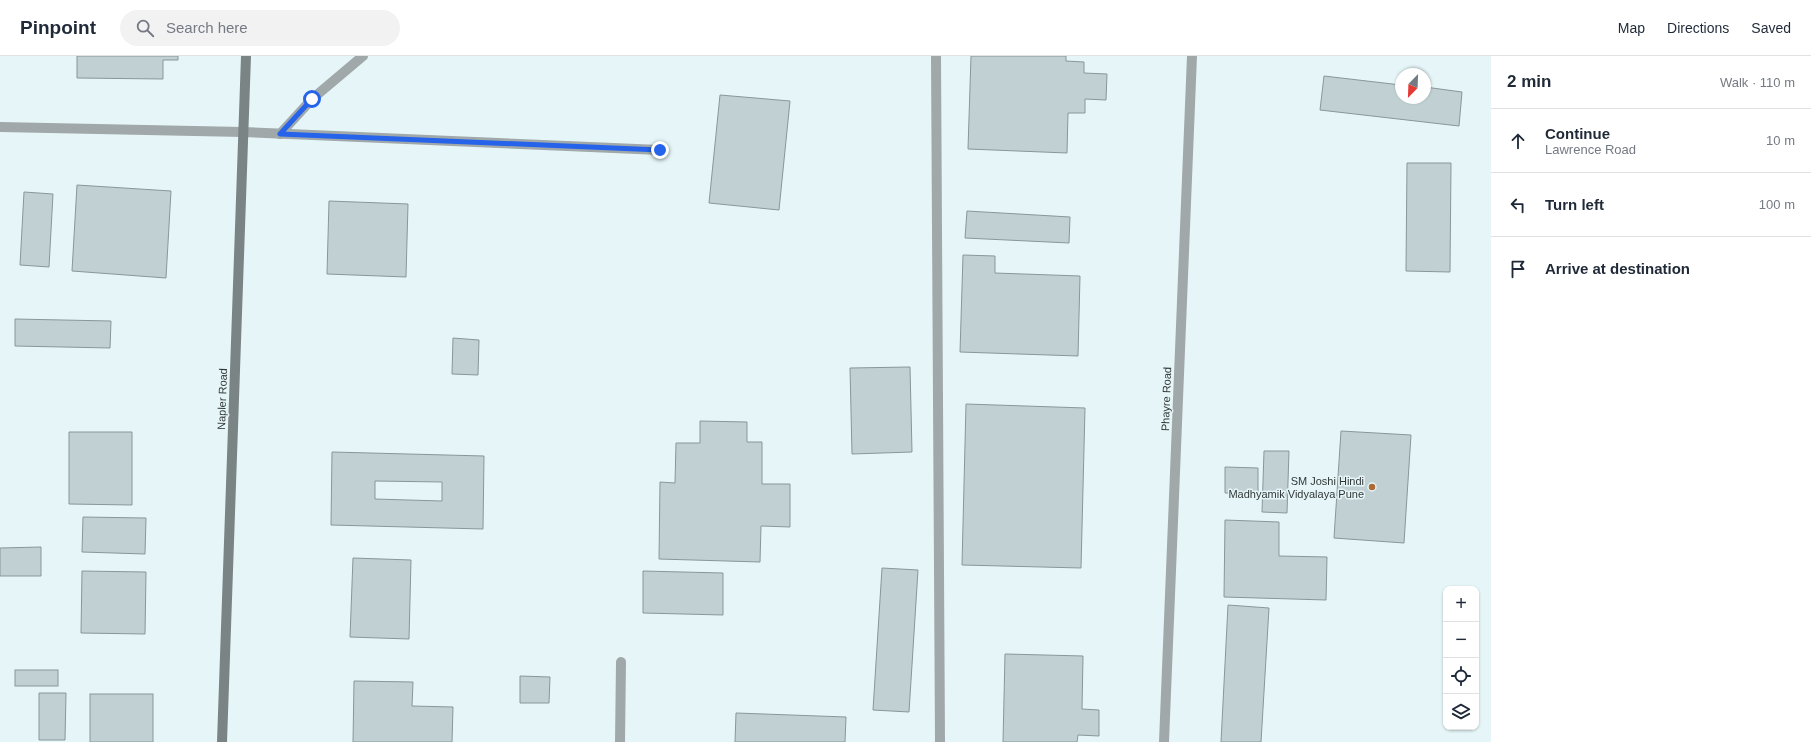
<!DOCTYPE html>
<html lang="en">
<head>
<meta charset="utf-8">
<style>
	body { margin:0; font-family:Helvetica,sans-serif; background:#f2f2f3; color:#1f2937 }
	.controls { position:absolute; right:12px; bottom:12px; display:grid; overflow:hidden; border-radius:8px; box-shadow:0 1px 3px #0004 }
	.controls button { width:36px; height:36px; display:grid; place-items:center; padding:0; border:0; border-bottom:1px solid #e0e1e3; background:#fff; color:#1f2937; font:20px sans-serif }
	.compass { position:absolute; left:1395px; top:12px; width:36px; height:36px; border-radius:50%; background:#fff; box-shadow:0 1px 3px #0004; rotate:203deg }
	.stop { position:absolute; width:12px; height:12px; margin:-9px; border:3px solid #2563eb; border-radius:50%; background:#fff }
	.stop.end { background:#2563eb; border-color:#fff; box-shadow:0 1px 4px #0008 }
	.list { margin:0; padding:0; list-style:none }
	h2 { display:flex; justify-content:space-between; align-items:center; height:52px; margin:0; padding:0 16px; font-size:17px }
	h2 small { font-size:13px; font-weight:400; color:#747a83 }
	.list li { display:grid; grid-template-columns:26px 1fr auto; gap:12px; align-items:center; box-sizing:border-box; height:64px; padding:0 16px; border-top:1px solid #e0e1e3 }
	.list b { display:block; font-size:15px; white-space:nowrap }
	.list p { margin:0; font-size:13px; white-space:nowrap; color:#747a83 }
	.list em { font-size:13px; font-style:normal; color:#747a83 }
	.icon { flex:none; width:22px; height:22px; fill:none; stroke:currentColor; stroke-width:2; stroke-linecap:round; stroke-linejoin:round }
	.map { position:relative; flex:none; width:1491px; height:686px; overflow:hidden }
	header { display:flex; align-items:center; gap:24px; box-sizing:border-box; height:56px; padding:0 20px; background:#fff; border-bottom:1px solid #e0e1e3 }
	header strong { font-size:19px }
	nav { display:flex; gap:22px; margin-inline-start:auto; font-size:14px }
	.search { width:280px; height:36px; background:#f2f2f3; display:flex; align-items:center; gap:10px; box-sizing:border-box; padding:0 14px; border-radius:22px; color:#747a83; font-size:15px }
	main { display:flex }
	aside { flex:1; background:#fff }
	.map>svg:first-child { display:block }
	.building { fill:#c1d1d3; stroke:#889799; fill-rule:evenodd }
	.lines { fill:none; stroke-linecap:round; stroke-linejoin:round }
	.lane { stroke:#a1a8a9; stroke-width:10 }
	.street { stroke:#a1a8a9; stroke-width:10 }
	.secondary { stroke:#7a8485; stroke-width:10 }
	.route { stroke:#2563eb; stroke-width:5 }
	.poi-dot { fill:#ac6a36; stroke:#e6f6f8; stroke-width:1.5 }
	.labels { text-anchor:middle; stroke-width:3; stroke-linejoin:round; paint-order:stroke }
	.street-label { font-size:11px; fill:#313738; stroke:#e6f6f8 }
	.poi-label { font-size:11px; fill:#313738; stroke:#e6f6f8; text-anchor:end }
</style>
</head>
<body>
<header>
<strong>Pinpoint</strong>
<div class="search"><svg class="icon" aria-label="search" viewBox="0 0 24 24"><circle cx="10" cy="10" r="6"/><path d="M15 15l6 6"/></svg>Search here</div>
<nav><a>Map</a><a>Directions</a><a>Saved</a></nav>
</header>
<main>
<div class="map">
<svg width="1491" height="686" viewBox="0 0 1491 686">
	<rect width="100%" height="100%" fill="#e6f6f8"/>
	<g class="building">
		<path d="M77,0h101v4h-15v19l-86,-1z"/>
		<path d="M971,0h95v5l18,1v11l23,1 -1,26 -21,-1v14h-17l-1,40 -99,-4z"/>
		<path d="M1324,20l77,9v13h24v-11l37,5 -3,34 -139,-16z"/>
		<path d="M720,39l70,6 -11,109 -70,-7z"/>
		<path d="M1407,107h44l-1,109 -44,-1z"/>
		<path d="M77,129l94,6 -5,87 -94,-7z"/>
		<path d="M24,136l29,2 -4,73 -29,-2z"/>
		<path d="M329,145l79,3 -2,73 -79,-3z"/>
		<path d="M967,155l103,6 -1,26 -104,-5z"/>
		<path d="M963,199l32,1v17l85,3 -2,80 -118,-4z"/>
		<path d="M15,263l96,2 -1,27 -95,-2z"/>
		<path d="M453,282l26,2 -1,35 -26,-1z"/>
		<path d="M910,311l2,85 -60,2 -2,-86z"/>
		<path d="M966,348l119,4 -4,160 -119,-3z"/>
		<path d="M700,365l47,1v20h15v42h28v43l-29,-1 -1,36 -101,-3 1,-77 15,1 1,-40h24z"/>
		<path d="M1341,375l70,4 -7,108 -70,-5z"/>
		<path d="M69,376h63v73l-63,-1z"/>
		<path d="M1264,395h25l-2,62 -25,-1z"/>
		<path d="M332,396l152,4 -1,73 -152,-4zM375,425l67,1v19l-67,-2z"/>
		<path d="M1225,411l33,1v26l-33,-1z"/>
		<path d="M83,461l63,1 -1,36 -63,-2z"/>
		<path d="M1225,464l54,2v34l48,1 -1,43 -102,-3z"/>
		<path d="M41,491v29h-41v-28z"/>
		<path d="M353,502l58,2 -2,79 -59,-2z"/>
		<path d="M882,512l36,2 -9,142 -36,-2z"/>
		<path d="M82,515l64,1 -1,62 -64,-1z"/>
		<path d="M643,515l80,2v42l-80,-2z"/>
		<path d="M1228,549l41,3 -8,134h-40z"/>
		<path d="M1005,598l78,2 -1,53 17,1v26l-21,-1 -1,7h-74z"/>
		<rect x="15" y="614" width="43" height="16"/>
		<path d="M520,620l30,1 -1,26h-29z"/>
		<path d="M354,625l59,1 -1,24 41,1 -1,35h-99z"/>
		<path d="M39,637h27l-1,47h-26z"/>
		<rect x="90" y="638" width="63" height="48"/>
		<path d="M736,657l110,4 -1,25h-110z"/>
	</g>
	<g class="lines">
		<path class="lane" d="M620,686l1,-80"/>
		<g class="street">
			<path d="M936,0l4,686"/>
			<path d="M0,71l243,5 417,18"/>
			<path d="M280,78l32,-35 51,-43"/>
			<path d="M1164,686l28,-686"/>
		</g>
		<path class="secondary" d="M222,686l24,-686"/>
	</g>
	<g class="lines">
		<path class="route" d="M312,43l-32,35 380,16"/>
	</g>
	<circle class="poi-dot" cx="1372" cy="431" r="4"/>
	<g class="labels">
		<g class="street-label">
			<text transform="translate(222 343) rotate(-88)" y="4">Napler Road</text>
			<text transform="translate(1166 343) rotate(-88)" y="4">Phayre Road</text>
		</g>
		<g class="poi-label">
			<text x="1364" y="429">SM Joshi Hindi<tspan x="1364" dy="13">Madhyamik Vidyalaya Pune</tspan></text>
		</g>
	</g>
</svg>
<div class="controls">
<button>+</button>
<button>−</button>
<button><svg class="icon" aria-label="locate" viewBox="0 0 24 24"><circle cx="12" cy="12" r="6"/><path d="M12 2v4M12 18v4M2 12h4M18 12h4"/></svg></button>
<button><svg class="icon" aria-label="layers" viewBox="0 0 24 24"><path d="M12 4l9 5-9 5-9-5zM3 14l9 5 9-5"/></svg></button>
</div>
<svg class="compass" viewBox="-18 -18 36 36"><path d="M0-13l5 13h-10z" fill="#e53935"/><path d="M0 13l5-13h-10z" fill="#747a83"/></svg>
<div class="stop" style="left:312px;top:43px"></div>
<div class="stop end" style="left:660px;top:94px"></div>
</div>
<aside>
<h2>2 min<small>Walk · 110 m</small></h2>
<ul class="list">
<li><svg class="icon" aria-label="ahead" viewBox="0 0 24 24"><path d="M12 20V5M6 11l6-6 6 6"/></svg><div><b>Continue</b><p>Lawrence Road</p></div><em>10 m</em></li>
<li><svg class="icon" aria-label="left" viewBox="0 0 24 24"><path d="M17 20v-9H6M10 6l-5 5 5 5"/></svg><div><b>Turn left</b></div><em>100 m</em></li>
<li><svg class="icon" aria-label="arrive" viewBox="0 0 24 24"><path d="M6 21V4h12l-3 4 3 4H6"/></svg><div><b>Arrive at destination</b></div></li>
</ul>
</aside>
</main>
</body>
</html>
